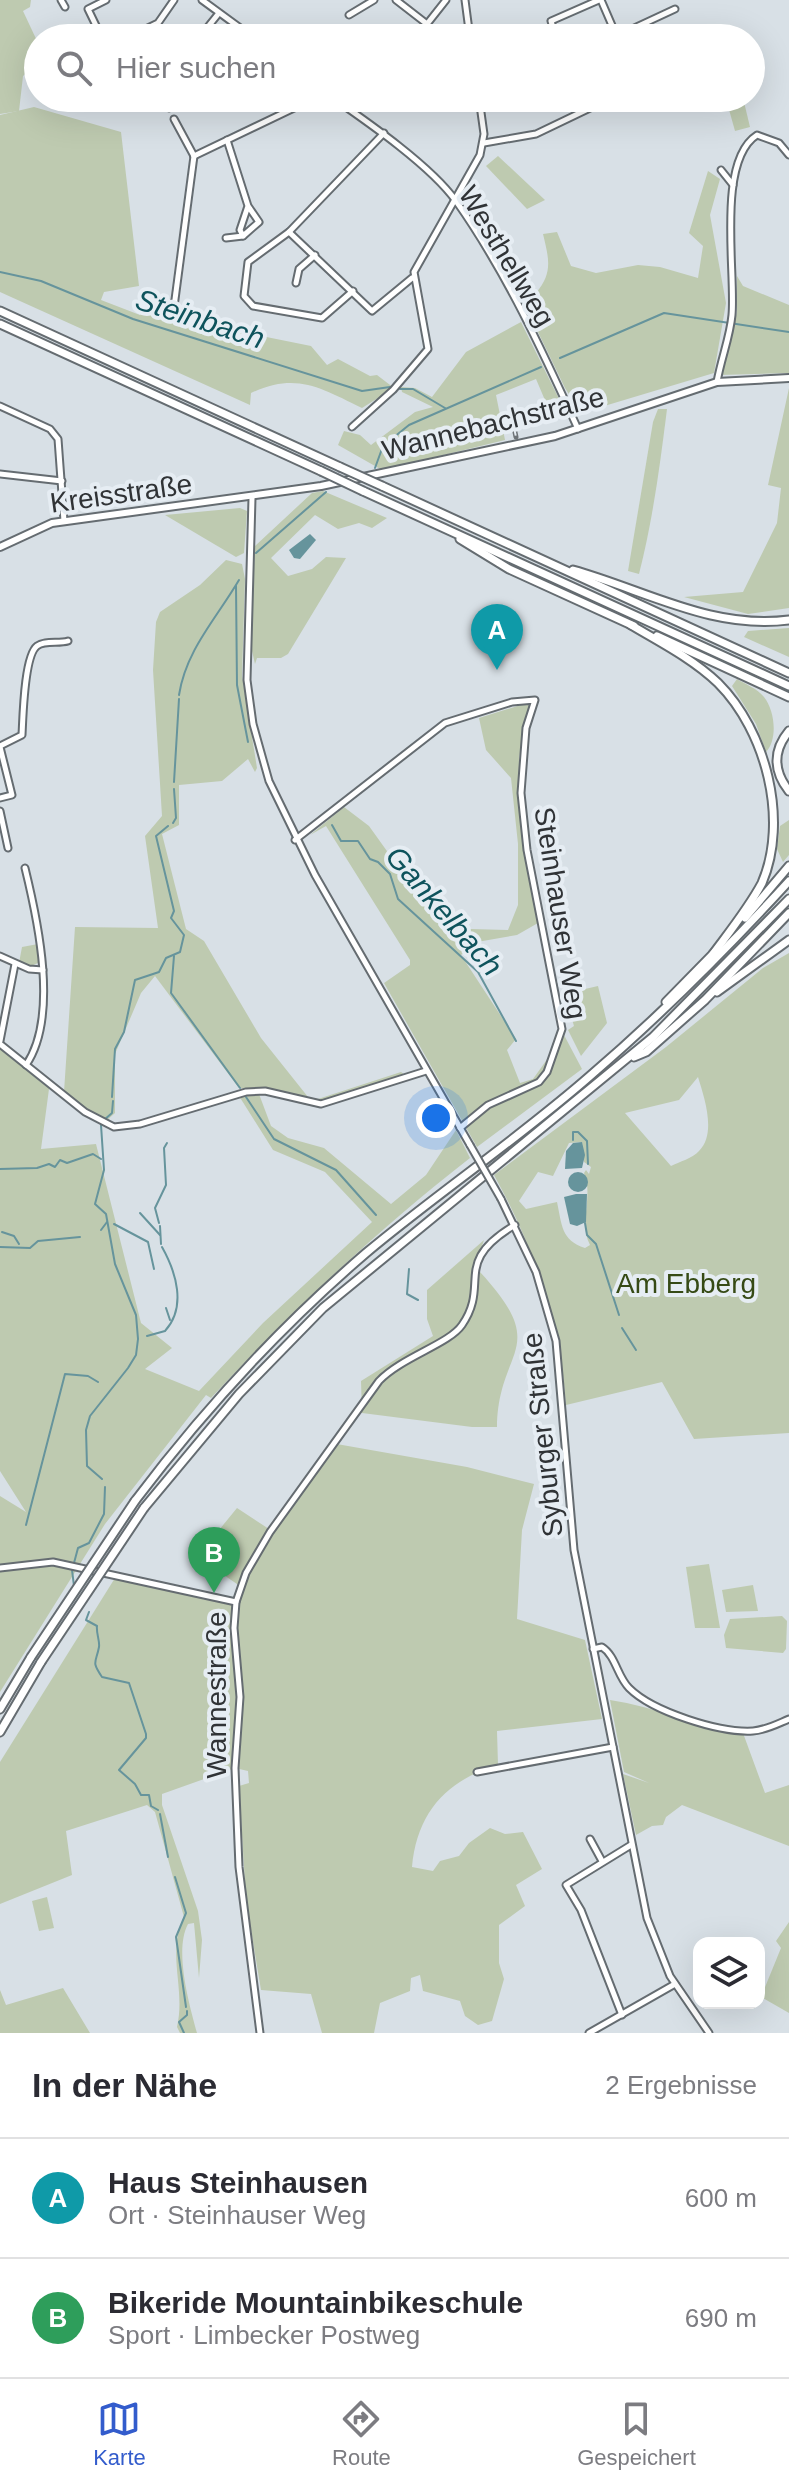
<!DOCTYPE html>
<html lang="de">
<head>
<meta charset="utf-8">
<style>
	body { margin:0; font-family:Arial,sans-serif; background:#f7f7f7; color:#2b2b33 }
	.controls { position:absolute; right:24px; bottom:24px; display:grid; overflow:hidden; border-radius:16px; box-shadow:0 8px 32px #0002 }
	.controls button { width:72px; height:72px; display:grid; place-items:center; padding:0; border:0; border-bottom:2px solid #e1e1e2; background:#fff; color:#2b2b33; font:40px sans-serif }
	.you { position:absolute; left:436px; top:1118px; width:28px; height:28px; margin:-20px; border:6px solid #fff; border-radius:50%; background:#1a73e8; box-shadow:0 0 0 12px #1a73e833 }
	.badge { display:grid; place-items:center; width:52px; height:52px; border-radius:50%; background:#335ccc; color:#fff; font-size:26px; font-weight:700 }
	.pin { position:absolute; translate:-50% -66px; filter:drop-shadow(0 2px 4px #0008) }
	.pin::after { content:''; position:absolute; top:42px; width:28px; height:24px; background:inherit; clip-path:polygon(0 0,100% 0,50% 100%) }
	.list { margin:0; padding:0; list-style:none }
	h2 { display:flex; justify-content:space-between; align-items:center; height:104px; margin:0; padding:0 32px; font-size:34px }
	h2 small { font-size:26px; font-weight:400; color:#7c7c81 }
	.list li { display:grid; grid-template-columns:52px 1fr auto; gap:24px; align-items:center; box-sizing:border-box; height:120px; padding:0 32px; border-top:2px solid #e1e1e2 }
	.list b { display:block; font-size:30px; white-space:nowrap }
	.list p { margin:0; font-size:26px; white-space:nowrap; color:#7c7c81 }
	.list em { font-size:26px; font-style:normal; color:#7c7c81 }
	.icon { flex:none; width:44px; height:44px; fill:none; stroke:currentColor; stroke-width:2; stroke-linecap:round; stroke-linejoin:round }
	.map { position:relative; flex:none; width:789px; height:2033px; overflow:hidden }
	.search { position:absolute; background:#fff; box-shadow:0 8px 32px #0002; left:24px; right:24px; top:24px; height:88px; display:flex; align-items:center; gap:20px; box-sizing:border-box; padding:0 28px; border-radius:44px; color:#7c7c81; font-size:30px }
	.sheet { height:344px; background:#fff }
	nav { display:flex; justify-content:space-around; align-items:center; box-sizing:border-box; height:112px; border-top:2px solid #e1e1e2; background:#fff; font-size:22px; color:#7c7c81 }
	nav a { display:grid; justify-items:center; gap:4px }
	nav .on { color:#335ccc }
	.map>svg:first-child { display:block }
	.green { fill:#becab0; fill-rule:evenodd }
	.water { fill:#66949c }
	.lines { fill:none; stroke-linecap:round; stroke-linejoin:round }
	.stream { stroke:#66949c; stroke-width:2 }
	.minor-casing { stroke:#656c71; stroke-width:9 }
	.major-casing { stroke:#656c71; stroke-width:10 }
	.highway-casing { stroke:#656c71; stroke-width:11 }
	.minor { stroke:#fff; stroke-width:5 }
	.major { stroke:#fff; stroke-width:6 }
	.highway { stroke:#fff; stroke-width:7 }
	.rail-casing { stroke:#6e7377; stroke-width:5 }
	.rail { stroke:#e6edf3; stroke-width:2; stroke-dasharray:6; stroke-linecap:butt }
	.minor-bridge-casing { stroke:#656c71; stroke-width:9; stroke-linecap:butt }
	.highway-bridge-casing { stroke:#656c71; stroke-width:11; stroke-linecap:butt }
	.minor-bridge { stroke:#fff; stroke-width:5 }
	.highway-bridge { stroke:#fff; stroke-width:7 }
	.labels { text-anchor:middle; stroke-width:8; stroke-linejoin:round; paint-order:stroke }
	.street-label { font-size:28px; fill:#303336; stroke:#e6edf3 }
	.park-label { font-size:28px; fill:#364a15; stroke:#e6edf3 }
	.water-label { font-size:30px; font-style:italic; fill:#0e535c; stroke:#e6edf3 }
</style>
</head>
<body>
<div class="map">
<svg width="789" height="2033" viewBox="0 0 789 2033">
	<rect width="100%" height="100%" fill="#d8e0e6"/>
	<g class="green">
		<path d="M0,0h31l-1,7 -7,4 15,32v19l-15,14 -4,35 -19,3z"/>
		<path d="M744,102l6,25 -15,4 -7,-25z"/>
		<path d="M34,107l87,25 18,154 -35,6 -3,8 39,15 1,-5 27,2 1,-4h7l76,26 59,12 16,19 11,-6 32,17 7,-1 17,13 -32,20c-42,-20 -65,-36 -111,-15l-1,12 -250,-113v-177z"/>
		<path d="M498,156l47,44 -18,9 -41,-43z"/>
		<path d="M708,171l12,8 -10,36 16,88 -12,70 -133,40 -16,-25 -56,-116 18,22 9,-1c17,-20 13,-34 7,-59l14,-2 14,34 25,7 42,-8 22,2 38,11 5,-32 -14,-13z"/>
		<path d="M737,276l6,10 46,19v68l-69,2 17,-63z"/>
		<path d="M521,322l44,89 -15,1 -14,-33 -40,16 9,45 -123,30 -44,-25 6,-14 16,4 11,10 44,-33 18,-5 -31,-15 -1,-5 14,1 17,9 34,-45z"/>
		<path d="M789,388v220l-41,6 -64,-17 59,-5 34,-69 4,-35 -13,-3z"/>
		<path d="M658,409h9c-7,56 -14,110 -28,165l-11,-3 25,-149z"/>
		<path d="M323,491l64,27 -15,10 -13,-5 -21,6 -23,-14 -44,43 17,18 24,-7 14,-12 20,1 -58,96 -7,4h-24l-2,6 -5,-22 5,-96 57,-53z"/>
		<path d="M240,508l7,3 -3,42 -8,4 -71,-42z"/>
		<path d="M226,560l16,4 3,15 -3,97 15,92 -2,4 -7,-13 -26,22 -43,4v40l-17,9 24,95 18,12 57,97 47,59 10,2 83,-27 8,6 -89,30 -22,-5 -8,-9 -51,-6 -84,-112 -14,17 -26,61v59l-10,9 -39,-28 -17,-5 -8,60 55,-5 45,179 31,25 -27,21 54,22 64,-68 109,-101 -47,-50 -52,-22 -34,-54 20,-2 12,32 17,12 36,10 67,56 35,-29 30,-45 14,28c-94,73 -178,153 -259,240l-5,-3 -101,129 -105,168v-196l26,16 -26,-41v-423l54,43 10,1 11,-165 83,1 -13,-92 17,-20 -9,-146 3,-48 4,-10 40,-27z"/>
		<path d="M789,628v29l-45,-20 4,-6z"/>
		<path d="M737,679c8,5 21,10 27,18 11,14 14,42 2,55l-10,-28 -24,-38z"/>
		<path d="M530,702l-11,56v31l19,134 -21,12 -40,7 -16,13 55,84 -9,11 13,33 13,-4 20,-28 4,3 7,-19 18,34 -105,78 -93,-164 26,-18v-5l-84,-134 -16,9 34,-28 25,19 43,60 32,28 26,15 38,1 10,-25v-61l-7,-66 -25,-28 -7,-32z"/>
		<path d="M789,820v35l-6,7 -6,-13 3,-23z"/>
		<path d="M38,944v19l-7,3 -12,-3 3,-16z"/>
		<path d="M789,953v480l-95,6 -32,-57 -96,23c-5,-80 -33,-160 -72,-230l172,-128 97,-79zM698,1077c6,20 19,56 1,74 -6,7 -20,11 -28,15l-46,-53 54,-13zM582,1142l2,20 7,5 -2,7 -3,-4 -2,3c10,24 -6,49 6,72l-5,3c-24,-8 -23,-23 -28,-46l-31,7 -7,-8 19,-29 15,4 16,-33z"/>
		<path d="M598,986l9,37 -26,33 -13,-26 6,-4 -9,-30 -6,-1z"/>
		<path d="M484,1240l-11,32h7c72,78 18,75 17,155h-25l-110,-14 -1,-32 72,-45 -6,-17v-29z"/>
		<path d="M331,1443l136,24 67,17 -12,46 -5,89 68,21 17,79 -105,12 1,34c-51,15 -81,47 -86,102l21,4 7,-10 19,-5 10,-13 21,-15 15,6 18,-2 19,37 -26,16 9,21 -26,19v38l5,16 -12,42 -14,4 -13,-9 -5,-15 -37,-10 -3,-16 -9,3 -1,13 -30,12 -6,30h-52l-11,-39 -50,-4 -15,-90 -7,-114 10,-3 -1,-12 -13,-3 -73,26v11l36,106 4,29 -3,38 -5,-55 -6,1c-14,26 1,80 9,109h-17l-3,-6c9,-39 -11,-74 7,-110l-29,-105 -8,-7 -81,26 6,44 -72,29v-142l115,-184 121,24 3,-11 -2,-7 -40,-27 40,-49 35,23z"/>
		<path d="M709,1564l11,64h-25l-9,-61z"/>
		<path d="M753,1585l5,26 -32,1 -4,-22z"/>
		<path d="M782,1616l5,5 -1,28 -3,4 -57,-5 -2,-13 6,-16z"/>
		<path d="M610,1700c45,7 87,25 133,33l22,60 24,-8v61l-107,-41 -16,12 -3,8 -11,1 -16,9 -13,-61 26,9 -25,-11z"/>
		<path d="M47,1897l7,31 -15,3 -7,-30z"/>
		<path d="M789,1922v91l-28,-16 20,-49 -5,-7z"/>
		<path d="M63,1988l27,45h-90v-43l6,15z"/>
	</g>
	<g class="water">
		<path d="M310,534l6,6 -16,19 -6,-1 -5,-8z"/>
		<path d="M582,1142l3,13 -3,13 -17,1 1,-18 7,-8z"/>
		<circle cx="578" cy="1182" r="10"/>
		<path d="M576,1194h11l-1,28 -9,4 -7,-2 -6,-27z"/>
	</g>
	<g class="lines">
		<g class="stream">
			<path d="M0,272l41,9 92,38 229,72 28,-4"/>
			<path d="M560,358l104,-45 125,19"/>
			<path d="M400,389h13l32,19"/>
			<path d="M375,468l8,-22 26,-21 132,-58"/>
			<path d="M256,553l70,-61"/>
			<path d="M236,586l1,99 11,57"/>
			<path d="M179,695c7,-45 37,-76 60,-115"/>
			<path d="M174,782l5,-83"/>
			<path d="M173,823l3,-5 -2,-29"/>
			<path d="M332,825l9,16h17l12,18 8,3 12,12 8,25 80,73 38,69"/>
			<path d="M174,956l-3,37 69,95"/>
			<path d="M112,1097l3,-48 9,-17 11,-52 24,-8 7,-14 14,-6 4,-17 -13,-17 3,-7 -18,-75 12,-10"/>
			<path d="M246,1097l28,42 62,31 40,45"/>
			<path d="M104,1120l8,-7 1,-12"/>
			<path d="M101,1125l3,45 -9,34 11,10 9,50 21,51 2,24 -2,16 -8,13 -38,48 -4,14 1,36 15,13"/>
			<path d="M573,1140v-8h5l9,9 1,23"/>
			<path d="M0,1169l37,-1 12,-4 6,3 5,-7 7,3 26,-9 8,5"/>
			<path d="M140,1213l20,22"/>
			<path d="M159,1223l-4,-15 11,-23 -2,-37 3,-5"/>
			<path d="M585,1223l2,12 9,9 23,71"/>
			<path d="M114,1224l34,18 6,27"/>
			<path d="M160,1226l1,18"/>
			<path d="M101,1230l6,-8"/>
			<path d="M2,1232l12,4 5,8"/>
			<path d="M0,1247l30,1 8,-7 42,-4"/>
			<path d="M409,1269l-2,25 11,6"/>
			<path d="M166,1308l4,12"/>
			<path d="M622,1328l14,22"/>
			<path d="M147,1336l18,-5c22,-24 11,-59 -3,-84"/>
			<path d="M26,1525l39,-151 23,2 10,6"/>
			<path d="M74,1563l4,-15 11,-5 15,-29 1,-27"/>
			<path d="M72,1570l2,16"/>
			<path d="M89,1612l-3,8 11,6c-1,7 3,15 2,21 -3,16 -8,14 3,30l27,6 17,51v4l-27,32 16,14 6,11h8l2,11 7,4"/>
			<path d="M160,1814l8,43"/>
			<path d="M175,1877l11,36 -10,24 10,70"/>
			<path d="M184,2033l-5,-11 8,-7v-4"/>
		</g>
		<defs>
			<g id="minor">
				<path d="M61,0l4,7"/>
				<path d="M202,0l52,38"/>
				<path d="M396,0l31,24"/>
				<path d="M465,0l5,38"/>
				<path d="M601,0l16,37"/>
				<path d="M349,15l25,-15"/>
				<path d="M617,36l58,-27"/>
				<path d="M102,38l-14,-29 18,-9"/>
				<path d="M127,38l31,-15 16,-23"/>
				<path d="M199,38l20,-25"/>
				<path d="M282,38l13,-9"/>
				<path d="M416,38l30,-38"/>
				<path d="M556,38l-5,-17 48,-21"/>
				<path d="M681,38l7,-3"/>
				<path d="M163,98l6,10"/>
				<path d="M333,98c36,25 98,68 123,103 49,69 87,151 122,228"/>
				<path d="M174,119l20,37"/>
				<path d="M227,140l21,66 -8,24 3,6 16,-14 -11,-16"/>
				<path d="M484,143l52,-9 75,-36"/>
				<path d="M194,156l121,-58"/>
				<path d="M721,170l12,15"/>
				<path d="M289,232l83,79 40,-33"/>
				<path d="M226,238l17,-2"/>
				<path d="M296,283l3,-14 16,-14"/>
				<path d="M353,291l-31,27 -69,-12 -9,-10 4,-34 41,-30 95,-99"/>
				<path d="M174,307l20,-151"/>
				<path d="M717,382c4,-23 13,-45 15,-67 4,-42 -16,-154 25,-180l22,8 10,12"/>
				<path d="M0,406l50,23 8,10 6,82"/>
				<path d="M352,427l41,-37 35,-41 -14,-77 66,-117 4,-21 -5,-36"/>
				<path d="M0,474l62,7"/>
				<path d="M252,498l-5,182 6,44 16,57 46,94 155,270"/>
				<path d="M0,746l22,-11c1,-17 2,-79 15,-89 8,-6 22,-2 31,-5"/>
				<path d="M0,747l12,48 -12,3"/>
				<path d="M0,811l8,37"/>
				<path d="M295,840l150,-117 67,-21 23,-2 -9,28 -5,65 6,57 35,179 -15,43 -8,10 -51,23 -28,23"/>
				<path d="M25,868c13,53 34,149 1,197"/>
				<path d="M0,956l29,13 14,1"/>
				<path d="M0,1041l15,-77"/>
				<path d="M0,1044l85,68 29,15 26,-3 106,-32 19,-1 56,13 105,-33"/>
				<path d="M501,1199l35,73 20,69 18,209 73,368 23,58 39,57"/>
				<path d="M0,1568l53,-6 183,40"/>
				<path d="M593,1649l9,-2c14,9 15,29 27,41 24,24 91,45 124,43 13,-1 24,-7 36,-12"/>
				<path d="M477,1772l136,-25"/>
				<path d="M590,1839l12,22"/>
				<path d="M622,2015l-41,-105 -15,-25 65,-40"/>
				<path d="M260,2033l-21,-166 -4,-99 5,-71 -6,-69 2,-26 10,-29 24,-41 109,-151c23,-24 70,-37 83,-56 29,-42 -11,-62 53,-100"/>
				<path d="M589,2033l86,-49"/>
			</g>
			<path id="major" d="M0,547l52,-24 269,-37 234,-50 162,-54 72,-4"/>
			<g id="highway">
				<path d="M0,311l340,156"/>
				<path d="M0,324l321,147"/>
				<path d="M382,486l407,187"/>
				<path d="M363,491l426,195"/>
				<path d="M460,539l49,30 125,57"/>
				<path d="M573,570c72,20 139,60 216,50"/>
				<path d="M631,625c29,17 62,34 87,58 48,48 71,137 44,200 -14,26 -32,48 -49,71"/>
				<path d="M657,636l132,61"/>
				<path d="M789,731c-16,19 -16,40 0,60"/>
				<path d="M745,918l44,-52"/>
				<path d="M717,992l72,-52"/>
				<path d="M666,1002l50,-51"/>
				<path d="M634,1057l12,-5 59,-52 84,-87"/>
				<path d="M135,1501c68,-90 145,-174 231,-248 73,-61 152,-114 224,-177 71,-61 136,-126 199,-195"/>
				<path d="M144,1508l95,-114 84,-86 330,-271 136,-138"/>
				<path d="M0,1709l31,-52"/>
				<path d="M0,1732l41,-70"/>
			</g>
		</defs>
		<use href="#minor" class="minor-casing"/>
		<use href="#major" class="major-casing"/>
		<use href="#highway" class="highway-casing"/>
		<use href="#minor" class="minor"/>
		<use href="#major" class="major"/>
		<use href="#highway" class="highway"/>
		<defs>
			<path id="rail" d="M512,418l4,19"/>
		</defs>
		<use href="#rail" class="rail-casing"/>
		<use href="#rail" class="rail"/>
		<defs>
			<path id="minor-bridge" d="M470,1145l31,54"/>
			<g id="highway-bridge">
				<path d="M340,467l42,19"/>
				<path d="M321,471l42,20"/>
				<path d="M31,1657l104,-156"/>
				<path d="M41,1662l103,-154"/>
			</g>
		</defs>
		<use href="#minor-bridge" class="minor-bridge-casing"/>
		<use href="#highway-bridge" class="highway-bridge-casing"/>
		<use href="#minor-bridge" class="minor-bridge"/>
		<use href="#highway-bridge" class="highway-bridge"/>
	</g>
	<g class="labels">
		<g class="street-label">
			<text transform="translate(507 256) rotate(59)" y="10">Westhellweg</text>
			<text transform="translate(493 423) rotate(-14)" y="10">Wannebachstraße</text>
			<text transform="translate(121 493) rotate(-8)" y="10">Kreisstraße</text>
			<text transform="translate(561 913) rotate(81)" y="10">Steinhauser Weg</text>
			<text transform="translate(542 1435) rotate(-96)" y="10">Syburger Straße</text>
			<text transform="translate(216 1695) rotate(-90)" y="10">Wannestraße</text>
		</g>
		<g class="park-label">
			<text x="686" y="1293">Am Ebberg</text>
		</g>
		<g class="water-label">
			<text transform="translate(200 319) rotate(18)" y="10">Steinbach</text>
			<text transform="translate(444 911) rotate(49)" y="10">Gankelbach</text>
		</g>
	</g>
</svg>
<div class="controls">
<button><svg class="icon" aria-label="layers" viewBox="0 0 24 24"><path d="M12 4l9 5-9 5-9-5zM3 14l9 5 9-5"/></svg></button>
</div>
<div class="you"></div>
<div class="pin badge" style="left:497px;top:670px;background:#0f9aa8">A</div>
<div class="pin badge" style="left:214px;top:1593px;background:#2e9e5b">B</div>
<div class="search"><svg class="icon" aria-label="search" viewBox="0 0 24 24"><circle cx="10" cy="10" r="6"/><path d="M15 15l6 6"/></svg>Hier suchen</div>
</div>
<section class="sheet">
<h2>In der Nähe<small>2 Ergebnisse</small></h2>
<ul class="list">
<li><span class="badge" style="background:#0f9aa8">A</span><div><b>Haus Steinhausen</b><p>Ort · Steinhauser Weg</p></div><em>600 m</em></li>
<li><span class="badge" style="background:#2e9e5b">B</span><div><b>Bikeride Mountainbikeschule</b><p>Sport · Limbecker Postweg</p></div><em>690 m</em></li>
</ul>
</section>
<nav>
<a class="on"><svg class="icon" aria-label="map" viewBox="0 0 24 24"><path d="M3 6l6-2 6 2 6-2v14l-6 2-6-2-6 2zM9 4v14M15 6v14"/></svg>Karte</a>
<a><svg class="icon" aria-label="directions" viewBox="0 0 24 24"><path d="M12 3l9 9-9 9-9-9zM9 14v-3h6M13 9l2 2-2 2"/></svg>Route</a>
<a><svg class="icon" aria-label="saved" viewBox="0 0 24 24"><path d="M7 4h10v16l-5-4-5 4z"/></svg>Gespeichert</a>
</nav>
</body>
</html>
